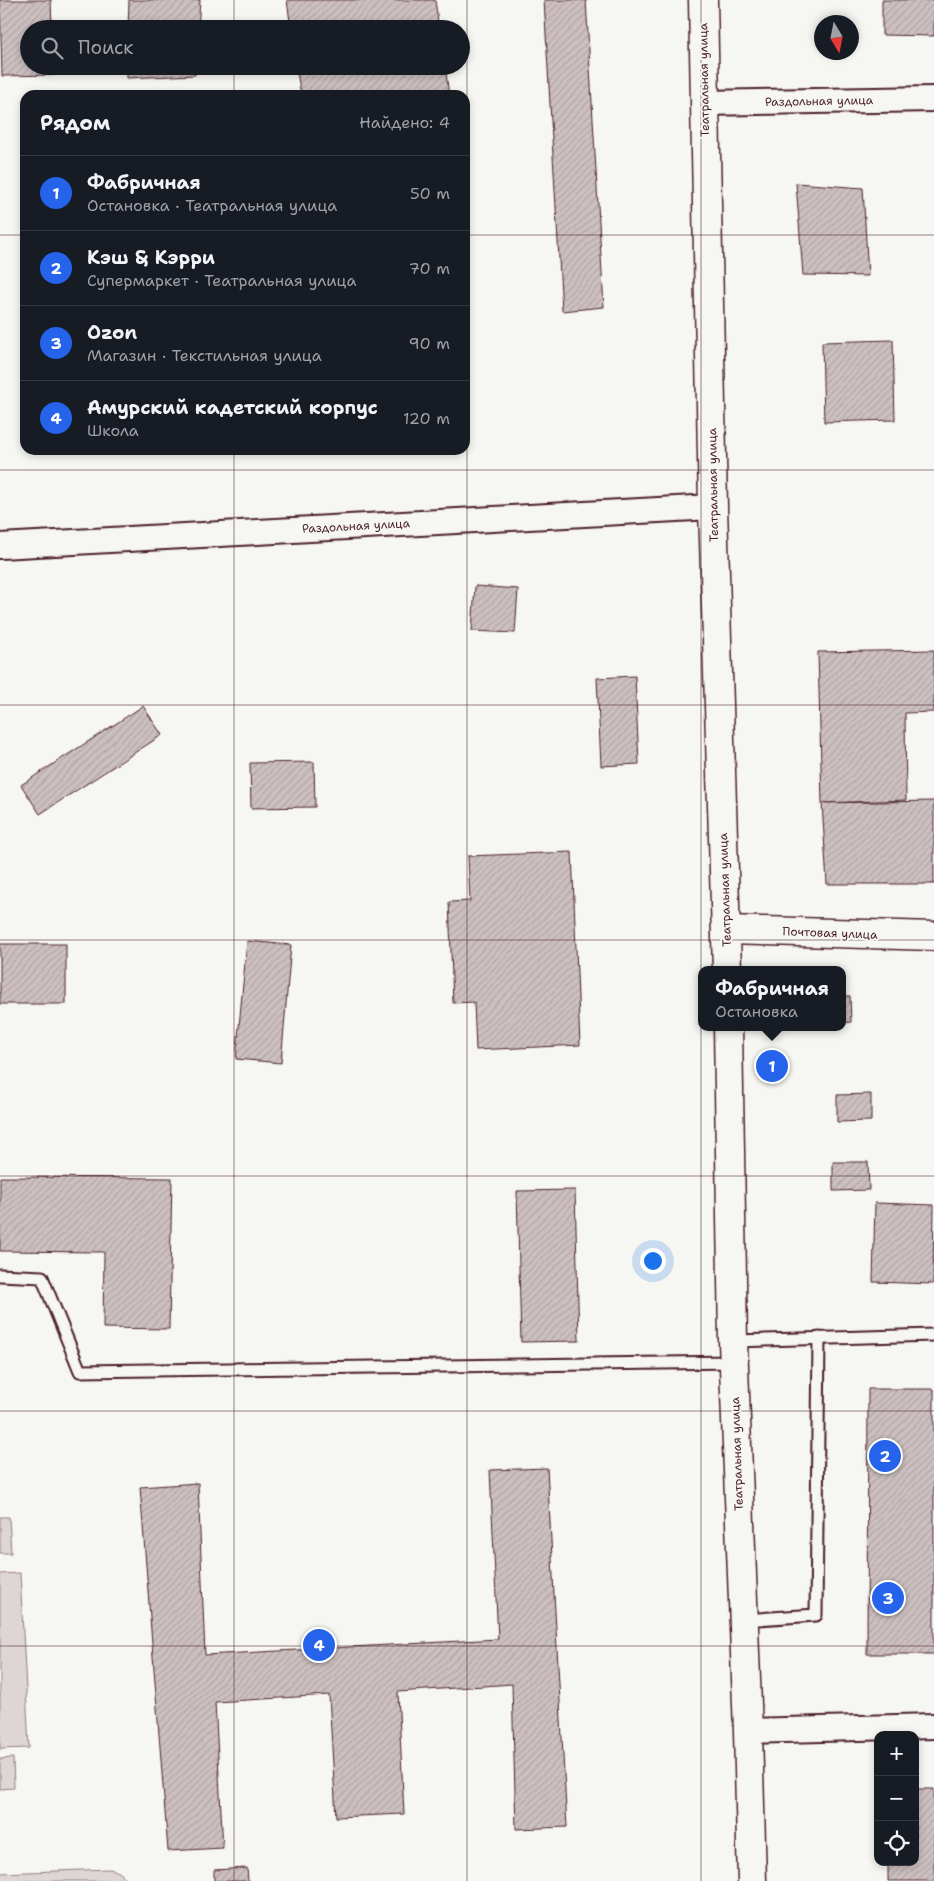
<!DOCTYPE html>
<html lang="ru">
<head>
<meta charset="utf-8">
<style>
	body { margin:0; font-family:"Shantell Sans",sans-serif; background:#242831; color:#f1f3f6 }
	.controls { position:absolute; right:15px; bottom:15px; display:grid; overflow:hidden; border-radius:10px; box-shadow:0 2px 8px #0003 }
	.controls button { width:45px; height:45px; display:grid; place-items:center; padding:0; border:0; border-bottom:1px solid #363941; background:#171b24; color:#f1f3f6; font:25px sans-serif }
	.compass { position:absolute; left:814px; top:15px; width:45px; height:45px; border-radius:50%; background:#171b24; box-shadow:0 2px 8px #0003; rotate:170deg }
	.you { position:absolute; left:652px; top:1260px; width:18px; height:18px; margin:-12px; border:4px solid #fff; border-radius:50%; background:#1a73e8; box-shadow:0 0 0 8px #1a73e833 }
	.badge { display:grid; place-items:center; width:32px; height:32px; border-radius:50%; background:#2563eb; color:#fff; font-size:16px; font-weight:700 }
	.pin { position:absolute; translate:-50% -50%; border:2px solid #fff; box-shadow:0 1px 5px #0006 }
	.popup { position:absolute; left:698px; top:966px; width:148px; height:65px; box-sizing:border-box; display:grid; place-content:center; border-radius:10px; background:#171b24; filter:drop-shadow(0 1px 4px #0005); font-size:16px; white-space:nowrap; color:#9ea1a6 }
	.popup b { font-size:19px; color:#f1f3f6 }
	.popup::after { content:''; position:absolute; left:50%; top:100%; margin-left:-10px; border:10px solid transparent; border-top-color:#171b24 }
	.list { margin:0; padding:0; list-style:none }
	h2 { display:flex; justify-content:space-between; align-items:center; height:65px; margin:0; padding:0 20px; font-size:21px }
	h2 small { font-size:16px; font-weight:400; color:#9ea1a6 }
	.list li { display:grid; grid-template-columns:32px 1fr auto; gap:15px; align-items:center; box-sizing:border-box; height:75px; padding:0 20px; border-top:1px solid #363941 }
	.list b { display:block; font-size:19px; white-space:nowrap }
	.list p { margin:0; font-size:16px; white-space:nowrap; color:#9ea1a6 }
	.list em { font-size:16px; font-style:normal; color:#9ea1a6 }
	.icon { flex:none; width:28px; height:28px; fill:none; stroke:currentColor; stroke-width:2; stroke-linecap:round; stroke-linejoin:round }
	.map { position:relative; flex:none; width:934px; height:1881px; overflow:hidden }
	.search { position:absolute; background:#171b24; box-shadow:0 2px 8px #0003; left:20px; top:20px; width:450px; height:55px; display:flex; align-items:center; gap:12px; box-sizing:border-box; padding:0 18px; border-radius:28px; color:#9ea1a6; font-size:19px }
	.panel { position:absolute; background:#171b24; box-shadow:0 2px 8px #0003; left:20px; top:90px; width:450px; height:365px; border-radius:15px }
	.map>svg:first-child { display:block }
	.grass { fill:#ddd6d5; stroke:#947a80 }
	.building { fill:url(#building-hatch); stroke:#4a1f2b }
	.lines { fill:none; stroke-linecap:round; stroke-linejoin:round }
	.lane-casing { stroke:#4a1f2b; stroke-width:15 }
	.street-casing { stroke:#4a1f2b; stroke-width:28 }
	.secondary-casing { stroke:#4a1f2b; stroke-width:31 }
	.lane { stroke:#f6f6f2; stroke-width:11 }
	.street { stroke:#f6f6f2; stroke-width:24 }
	.secondary { stroke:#f6f6f2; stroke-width:28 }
	.grid { fill:none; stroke:#4a1f2b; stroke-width:1; stroke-opacity:0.55 }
	.labels { text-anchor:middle; stroke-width:4; stroke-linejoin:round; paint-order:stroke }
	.street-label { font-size:12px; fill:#4a1f2b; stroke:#f6f6f2 }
</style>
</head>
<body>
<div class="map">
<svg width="934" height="1881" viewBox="0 0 934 1881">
	<defs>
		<pattern id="building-hatch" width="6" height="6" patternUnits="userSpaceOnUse" patternTransform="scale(1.25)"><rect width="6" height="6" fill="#ccc1c0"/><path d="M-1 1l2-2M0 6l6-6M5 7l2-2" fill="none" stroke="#b1a5a5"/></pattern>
	</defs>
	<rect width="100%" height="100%" fill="#f6f6f2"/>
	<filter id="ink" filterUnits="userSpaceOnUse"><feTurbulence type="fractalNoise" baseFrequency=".02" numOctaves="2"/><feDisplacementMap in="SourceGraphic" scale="10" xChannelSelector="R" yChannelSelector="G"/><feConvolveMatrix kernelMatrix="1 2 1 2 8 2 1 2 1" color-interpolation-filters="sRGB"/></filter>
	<g filter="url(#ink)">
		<g class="grass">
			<path d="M0,1517h9l2,36h-11z"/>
			<path d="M20,1573l9,175 -29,1v-175z"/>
			<path d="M13,1758l1,30 -14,1v-30z"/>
			<path d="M110,1869c8,2 13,4 16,12h-126v-8z"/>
		</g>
		<g class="building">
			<path d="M0,0h51l1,29h-23v37h25v9l-52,1z"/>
			<path d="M129,0h71l-2,29h-70z"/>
			<path d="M287,0h148l4,29h-148z"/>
			<path d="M544,0h42l18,307 -42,4z"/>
			<path d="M882,0h52v36l-52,-1z"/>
			<path d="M127,66h69l-1,9 -68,3z"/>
			<path d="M296,66h149l4,29h-148z"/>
			<path d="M796,183l67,5 5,88 -65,-1z"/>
			<path d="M893,340l2,80 -71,2 -2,-80z"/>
			<path d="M475,586l43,3 -3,44 -43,-2z"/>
			<path d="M934,650v62l-29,1 1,87 -84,3 -4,-151z"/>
			<path d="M635,676l4,88 -38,2 -4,-88z"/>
			<path d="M143,706l19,29 -122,79 -19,-29z"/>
			<path d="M314,762l1,45 -64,1 -1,-45z"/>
			<path d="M934,801v83h-107l-5,-81z"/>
			<path d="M572,852l8,193 -104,5 -2,-48 -21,1 -4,-101 21,-1 -2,-45z"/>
			<path d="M247,941l44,4 -10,118 -45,-4z"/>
			<rect x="0" y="944" width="66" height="60"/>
			<path d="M842,996h8l1,26 -9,1z"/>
			<path d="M871,1094v27l-34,1v-27z"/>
			<path d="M833,1162h35l1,28 -36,1z"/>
			<path d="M0,1177l172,1 -3,151 -66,-1 1,-76 -104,-1z"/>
			<path d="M575,1190l4,151 -58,1 -4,-151z"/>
			<path d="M875,1203l59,2 -1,79 -60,-2z"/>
			<path d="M868,1389h66v265h-67z"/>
			<path d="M547,1468l20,359 -51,2 -4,-145 -114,8 6,122 -68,3 -7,-122 -114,7 8,146 -55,3 -28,-364 58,-4 7,172 293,-16 -8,-169z"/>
			<path d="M915,1789h19v92h-46v-19h27z"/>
			<path d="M247,1868l1,13h-34v-11z"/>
		</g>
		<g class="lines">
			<defs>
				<g id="lane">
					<path d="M0,1275l42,2 38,94 654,-9"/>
					<path d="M733,1341l201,-6"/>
					<path d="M743,1620l73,-5 3,-277"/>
				</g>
				<g id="street">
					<path d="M704,103l230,-4"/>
					<path d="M0,546l713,-39"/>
					<path d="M748,1731l186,-5"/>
				</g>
				<g id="secondary">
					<path d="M703,0l10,507 14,463"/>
					<path d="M727,930l207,6"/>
					<path d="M728,1027l5,314 15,390 4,150"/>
				</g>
			</defs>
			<use href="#lane" class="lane-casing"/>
			<use href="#street" class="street-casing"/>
			<use href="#secondary" class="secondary-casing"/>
			<use href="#lane" class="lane"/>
			<use href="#street" class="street"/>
			<use href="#secondary" class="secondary"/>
		</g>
	</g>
	<path class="grid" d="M234,0v29M467,0v1881M701,0v1881M234,66v29M0,235h25M465,235h469M234,450v1431M0,470h934M0,705h934M0,940h934M0,1176h934M0,1411h934M0,1646h934"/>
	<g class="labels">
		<g class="street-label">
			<text transform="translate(704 80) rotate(-91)" y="4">Театральная улица</text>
			<text transform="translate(819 101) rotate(-1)" y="4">Раздольная улица</text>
			<text transform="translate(713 485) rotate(-91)" y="4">Театральная улица</text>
			<text transform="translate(356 526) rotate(-3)" y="4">Раздольная улица</text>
			<text transform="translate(725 890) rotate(-92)" y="4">Театральная улица</text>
			<text transform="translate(830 933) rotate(2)" y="4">Почтовая улица</text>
			<text transform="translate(737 1454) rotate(-92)" y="4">Театральная улица</text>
		</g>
	</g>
</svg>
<div class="controls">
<button>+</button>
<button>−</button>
<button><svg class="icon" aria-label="locate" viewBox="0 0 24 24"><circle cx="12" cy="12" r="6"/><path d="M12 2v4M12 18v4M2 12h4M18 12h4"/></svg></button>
</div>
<svg class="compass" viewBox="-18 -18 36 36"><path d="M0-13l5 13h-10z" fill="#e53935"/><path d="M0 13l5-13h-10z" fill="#9ea1a6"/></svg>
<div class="you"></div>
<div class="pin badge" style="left:772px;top:1066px">1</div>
<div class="popup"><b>Фабричная</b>Остановка</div>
<div class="pin badge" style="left:885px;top:1456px">2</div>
<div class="pin badge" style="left:888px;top:1598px">3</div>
<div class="pin badge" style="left:319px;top:1645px">4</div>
<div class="search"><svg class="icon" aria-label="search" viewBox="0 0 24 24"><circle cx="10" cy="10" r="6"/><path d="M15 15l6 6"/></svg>Поиск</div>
<section class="panel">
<h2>Рядом<small>Найдено: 4</small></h2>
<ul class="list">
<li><span class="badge">1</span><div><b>Фабричная</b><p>Остановка · Театральная улица</p></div><em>50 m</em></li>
<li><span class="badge">2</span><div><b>Кэш &amp; Кэрри</b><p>Супермаркет · Театральная улица</p></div><em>70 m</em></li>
<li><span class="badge">3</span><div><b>Ozon</b><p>Магазин · Текстильная улица</p></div><em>90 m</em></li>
<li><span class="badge">4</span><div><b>Амурский кадетский корпус</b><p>Школа</p></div><em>120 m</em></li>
</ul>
</section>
</div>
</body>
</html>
